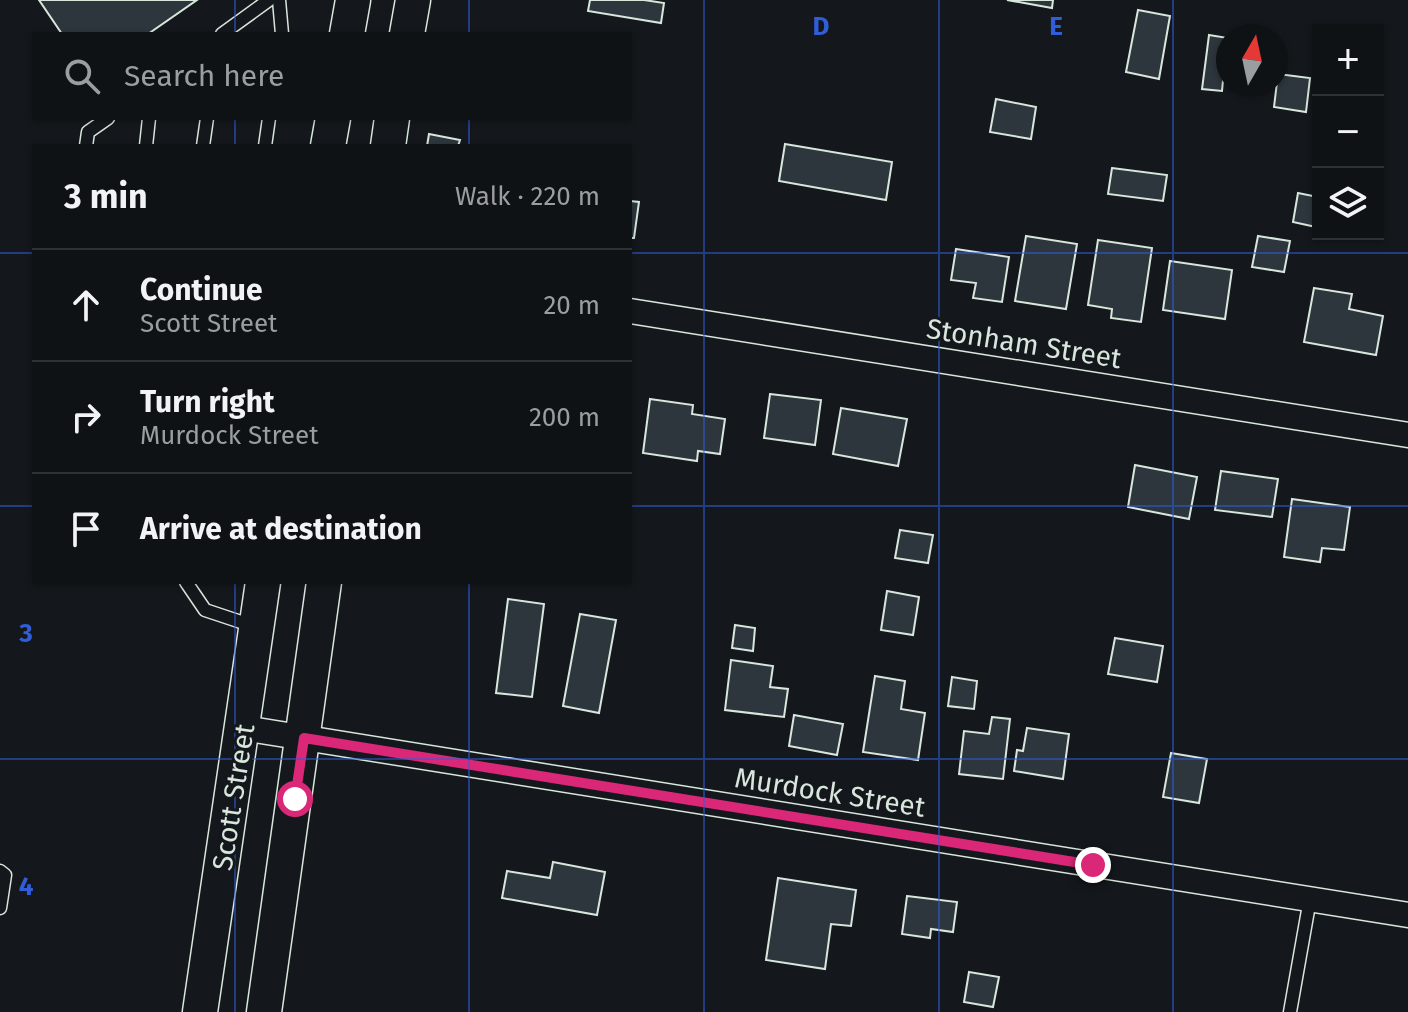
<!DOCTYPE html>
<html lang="en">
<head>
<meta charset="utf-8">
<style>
	body { margin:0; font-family:"Fira Sans",sans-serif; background:#181b1e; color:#f1f3f6 }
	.controls { position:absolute; right:24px; top:24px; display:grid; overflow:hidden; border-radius:0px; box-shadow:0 2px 6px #0004 }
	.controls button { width:72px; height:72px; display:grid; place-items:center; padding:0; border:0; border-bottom:2px solid #2f3234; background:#0f1215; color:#f1f3f6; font:40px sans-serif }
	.compass { position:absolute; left:1216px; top:24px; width:72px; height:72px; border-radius:50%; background:#0f1215; box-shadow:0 2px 6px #0004; rotate:9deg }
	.stop { position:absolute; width:24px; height:24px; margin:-18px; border:6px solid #db2777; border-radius:50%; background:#fff }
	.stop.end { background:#db2777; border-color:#fff; box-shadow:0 2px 8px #0008 }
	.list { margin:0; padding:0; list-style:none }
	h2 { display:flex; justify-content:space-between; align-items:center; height:104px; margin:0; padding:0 32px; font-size:34px }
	h2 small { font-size:26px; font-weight:400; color:#9b9ea0 }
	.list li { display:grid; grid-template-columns:52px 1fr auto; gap:24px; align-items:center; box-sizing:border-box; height:112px; padding:0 32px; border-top:2px solid #2f3234 }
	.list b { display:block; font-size:30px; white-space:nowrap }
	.list p { margin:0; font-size:26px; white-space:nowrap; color:#9b9ea0 }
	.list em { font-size:26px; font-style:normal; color:#9b9ea0 }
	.icon { flex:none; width:44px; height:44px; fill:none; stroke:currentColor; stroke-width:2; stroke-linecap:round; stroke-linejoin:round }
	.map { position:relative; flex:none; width:1408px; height:1012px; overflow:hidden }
	.search { position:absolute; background:#0f1215; box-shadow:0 2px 6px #0004; left:32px; top:32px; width:600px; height:88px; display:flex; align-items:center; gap:20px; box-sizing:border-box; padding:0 28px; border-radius:0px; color:#9b9ea0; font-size:30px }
	.panel { position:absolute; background:#0f1215; box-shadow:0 2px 6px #0004; left:32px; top:144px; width:600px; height:440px; border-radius:0px }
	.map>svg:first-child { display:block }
	.building { fill:#2c363c; stroke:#d8e6dc; stroke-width:2 }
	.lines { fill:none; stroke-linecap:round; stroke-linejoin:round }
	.service-casing { stroke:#d8e6dc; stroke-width:15 }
	.minor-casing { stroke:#d8e6dc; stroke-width:27 }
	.secondary-casing { stroke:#d8e6dc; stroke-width:37 }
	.service { stroke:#14181c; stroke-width:12 }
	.minor { stroke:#14181c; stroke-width:24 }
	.secondary { stroke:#14181c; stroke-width:34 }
	.route { stroke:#db2777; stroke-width:10 }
	.grid { fill:none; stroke:#305dd8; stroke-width:2; stroke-opacity:0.55 }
	.labels { text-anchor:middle; stroke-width:6; stroke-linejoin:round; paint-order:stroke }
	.street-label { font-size:28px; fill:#d8e6dc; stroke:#14181c }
	.grid-label { font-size:26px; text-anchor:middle; font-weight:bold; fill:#305dd8; stroke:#14181c; stroke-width:6; stroke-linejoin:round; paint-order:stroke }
</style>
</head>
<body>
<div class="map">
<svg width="1408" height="1012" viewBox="0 0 1408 1012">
	<rect width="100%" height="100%" fill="#14181c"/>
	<g class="building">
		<path d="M39,0h158l-49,34h-86z"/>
		<path d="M590,0h54l20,3 -3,20 -73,-12z"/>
		<path d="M1007,0h46l-1,8z"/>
		<path d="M1138,10l32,6 -11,63 -33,-7z"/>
		<path d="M1209,35l19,3v32h-4l-2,21 -20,-2z"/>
		<path d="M1278,74l32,4 -4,34 -32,-5z"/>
		<path d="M996,99l40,8 -5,32 -41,-7z"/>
		<path d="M429,134l31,6 -2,6h-31z"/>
		<path d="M785,144l107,18 -6,38 -107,-19z"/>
		<path d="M1112,168l55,7 -4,26 -55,-7z"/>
		<path d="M1298,193l20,4 -2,30 -23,-5z"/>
		<path d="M630,201l9,1 -5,36h-4z"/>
		<path d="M1026,236l51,8 -11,65 -51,-8z"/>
		<path d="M1258,236l32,5 -6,31 -32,-5z"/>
		<path d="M1098,240l54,8 -11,74 -30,-4 1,-9 -24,-4z"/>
		<path d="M956,249l53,8 -7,45 -29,-4 3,-15 -25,-3z"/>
		<path d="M1170,261l62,9 -7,49 -62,-9z"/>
		<path d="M1314,288l38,6 -3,15 34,7 -7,39 -72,-13z"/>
		<path d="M770,394l51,6 -6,45 -51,-7z"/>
		<path d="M650,399l43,6 -1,9 33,5 -5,35 -22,-3 -1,10 -54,-8z"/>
		<path d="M841,408l66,11 -9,47 -65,-12z"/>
		<path d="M1135,465l62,12 -8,42 -61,-12z"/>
		<path d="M1221,471l57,8 -6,38 -57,-7z"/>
		<path d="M1292,499l58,8 -6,43 -22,-2 -2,14 -36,-5z"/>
		<path d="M900,530l33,5 -5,28 -33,-5z"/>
		<path d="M887,591l32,6 -6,38 -32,-5z"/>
		<path d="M508,599l36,5 -12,93 -36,-4z"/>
		<path d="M580,614l36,6 -17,93 -36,-7z"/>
		<path d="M735,625l20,3 -2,23 -21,-3z"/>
		<path d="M1115,638l48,8 -6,36 -49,-8z"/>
		<path d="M731,660l42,6 -3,21 18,2 -4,28 -59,-7z"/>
		<path d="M875,676l30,5 -4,28 24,4 -7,47 -55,-8z"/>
		<path d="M952,677l25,4 -3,28 -26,-3z"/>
		<path d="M794,715l49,9 -6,31 -48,-9z"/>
		<path d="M992,717l18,2 -7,60 -44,-5 5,-43 25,3z"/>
		<path d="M1027,728l42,6 -6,45 -49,-8 3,-21 6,1z"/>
		<path d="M1171,753l36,6 -8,44 -36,-6z"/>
		<path d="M553,862l52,10 -8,43 -95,-17 5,-27 43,7z"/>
		<path d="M778,878l78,12 -5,36 -20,-2 -6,45 -59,-9z"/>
		<path d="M907,896l50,6 -4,30 -22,-3 -1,9 -28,-4z"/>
		<path d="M969,972l30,5 -6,30 -29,-5z"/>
	</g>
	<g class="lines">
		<defs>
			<g id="service">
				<path d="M279,0l3,34"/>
				<path d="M222,34l47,-34"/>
				<path d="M86,146l2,-14 20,-14"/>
				<path d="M146,146l3,-28"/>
				<path d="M203,146l4,-28"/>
				<path d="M265,146l4,-28"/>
				<path d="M186,582l19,28 48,16"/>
				<path d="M0,871l5,4 -5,33"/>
				<path d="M1290,1012l20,-113"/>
			</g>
			<g id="minor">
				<path d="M630,311l778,124"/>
				<path d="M243,728l1165,187"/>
			</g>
			<g id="secondary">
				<path d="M347,34l6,-34"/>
				<path d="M407,34l6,-34"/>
				<path d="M328,146l5,-28"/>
				<path d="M388,146l4,-28"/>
				<path d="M200,1012l63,-430"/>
				<path d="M264,1012l60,-430"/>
			</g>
		</defs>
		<use href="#service" class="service-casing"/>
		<use href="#minor" class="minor-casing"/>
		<use href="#secondary" class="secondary-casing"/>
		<use href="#service" class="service"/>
		<use href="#minor" class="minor"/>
		<use href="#secondary" class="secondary"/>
	</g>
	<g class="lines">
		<path class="route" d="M295,799l9,-61 789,127"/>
	</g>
	<path class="grid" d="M235,0v34M469,0v34M704,0v1012M939,0v1012M1173,0v1012M235,118v28M469,118v28M0,253h34M630,253h778M0,506h34M630,506h778M235,582v430M469,582v430M0,759h1408"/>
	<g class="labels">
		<g class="street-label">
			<text transform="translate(1024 343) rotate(9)" y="10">Stonham Street</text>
			<text transform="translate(830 792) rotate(9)" y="10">Murdock Street</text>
			<text transform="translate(233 797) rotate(-81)" y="10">Scott Street</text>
		</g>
	</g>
	<g class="grid-label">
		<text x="821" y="35">D</text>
		<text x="1056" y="35">E</text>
		<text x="26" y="642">3</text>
		<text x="26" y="895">4</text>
	</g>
</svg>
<div class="controls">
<button>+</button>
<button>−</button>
<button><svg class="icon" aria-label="layers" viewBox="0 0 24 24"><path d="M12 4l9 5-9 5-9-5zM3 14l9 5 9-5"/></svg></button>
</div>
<svg class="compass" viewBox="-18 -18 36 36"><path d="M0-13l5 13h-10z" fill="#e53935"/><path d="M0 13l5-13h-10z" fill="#9b9ea0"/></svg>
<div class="stop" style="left:295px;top:799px"></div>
<div class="stop end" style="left:1093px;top:865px"></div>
<div class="search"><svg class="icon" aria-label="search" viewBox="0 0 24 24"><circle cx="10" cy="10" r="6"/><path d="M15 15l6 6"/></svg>Search here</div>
<section class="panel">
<h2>3 min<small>Walk · 220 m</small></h2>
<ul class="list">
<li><svg class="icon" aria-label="ahead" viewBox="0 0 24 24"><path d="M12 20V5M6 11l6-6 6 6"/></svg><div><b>Continue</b><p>Scott Street</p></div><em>20 m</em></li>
<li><svg class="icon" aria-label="right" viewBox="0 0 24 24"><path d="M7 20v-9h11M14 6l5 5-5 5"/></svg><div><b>Turn right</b><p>Murdock Street</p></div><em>200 m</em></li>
<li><svg class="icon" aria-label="arrive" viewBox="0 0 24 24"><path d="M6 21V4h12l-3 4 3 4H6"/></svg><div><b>Arrive at destination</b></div></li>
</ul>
</section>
</div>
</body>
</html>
